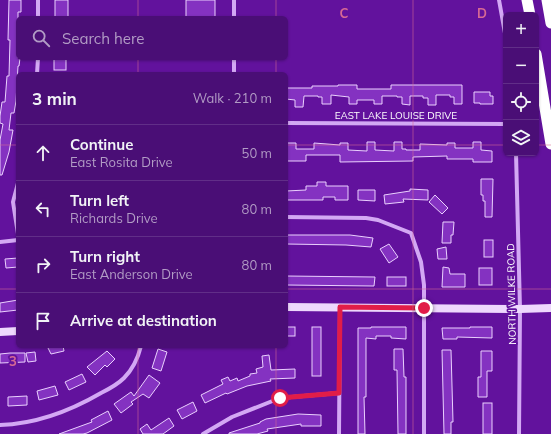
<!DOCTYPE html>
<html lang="en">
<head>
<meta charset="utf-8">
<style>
	body { margin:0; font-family:Mulish,sans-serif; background:#541c7e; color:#f1f3f6 }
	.controls { position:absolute; right:12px; top:12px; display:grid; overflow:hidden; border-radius:6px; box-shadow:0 1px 3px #0004 }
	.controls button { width:36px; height:36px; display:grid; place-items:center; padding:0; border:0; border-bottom:1px solid #612e88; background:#4a0e76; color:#f1f3f6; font:20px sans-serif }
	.stop { position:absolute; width:12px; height:12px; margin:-9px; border:3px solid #e11d48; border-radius:50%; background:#fff }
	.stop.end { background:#e11d48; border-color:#fff; box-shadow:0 1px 4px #0008 }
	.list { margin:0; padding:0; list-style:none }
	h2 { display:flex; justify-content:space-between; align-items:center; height:52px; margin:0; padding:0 16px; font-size:17px }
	h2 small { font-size:13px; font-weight:400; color:#b29cc5 }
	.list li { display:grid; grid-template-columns:26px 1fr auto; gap:12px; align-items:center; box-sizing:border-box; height:56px; padding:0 16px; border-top:1px solid #612e88 }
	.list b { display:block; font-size:15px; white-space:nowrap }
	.list p { margin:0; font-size:13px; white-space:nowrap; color:#b29cc5 }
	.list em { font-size:13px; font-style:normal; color:#b29cc5 }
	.icon { flex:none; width:22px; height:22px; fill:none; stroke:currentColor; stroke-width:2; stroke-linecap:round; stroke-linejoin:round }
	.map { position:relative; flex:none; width:551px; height:434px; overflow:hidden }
	.search { position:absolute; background:#4a0e76; box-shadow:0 1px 3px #0004; left:16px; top:16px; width:272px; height:44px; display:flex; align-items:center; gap:10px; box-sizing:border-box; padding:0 14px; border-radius:6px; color:#b29cc5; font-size:15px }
	.panel { position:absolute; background:#4a0e76; box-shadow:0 1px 3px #0004; left:16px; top:72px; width:272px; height:276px; border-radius:6px }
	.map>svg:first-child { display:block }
	.building { fill:#8432c1; stroke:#ead0fe }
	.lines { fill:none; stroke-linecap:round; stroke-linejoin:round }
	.street { stroke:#d3a8f4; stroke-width:4 }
	.secondary { stroke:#eed8fd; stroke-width:8 }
	.highway { stroke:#fff; stroke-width:11 }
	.route { stroke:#e11d48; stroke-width:5 }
	.grid { fill:none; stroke:#d76994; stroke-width:1; stroke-opacity:0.55 }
	.labels { text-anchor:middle; stroke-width:3.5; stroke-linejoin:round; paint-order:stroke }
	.street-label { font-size:10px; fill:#fff; stroke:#62129d }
	.grid-label { font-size:13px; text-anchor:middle; font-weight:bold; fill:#d76994; stroke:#62129d; stroke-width:3.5; stroke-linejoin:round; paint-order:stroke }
</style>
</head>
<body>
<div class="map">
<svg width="551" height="434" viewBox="0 0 551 434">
	<rect width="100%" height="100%" fill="#62129d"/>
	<g class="building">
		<path d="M9,0h12v12h-3v46h2l-1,8h-1l-2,35 -2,12h-3l-2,17h4l-4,22 -7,23h-2v-35l3,-16 -3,-1v-7l2,-14h3l2,-26h2l1,-36h-2z"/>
		<rect x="55" y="0" width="13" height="18"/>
		<rect x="186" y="0" width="29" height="18"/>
		<rect x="54" y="58" width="12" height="12"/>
		<path d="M338,85h19v4h34v-4h71v19h-8v-7h-4v-2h-14v10h-8v-7h-5v-2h-13v9l-8,-1v-7h-5v-1h-15v8h-8v-4h-17v4h-8v-7l-18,-2v9h-9v-7h-4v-1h-14l-1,11h-8v-7l-9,-1v-11h26v-2h26z"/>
		<path d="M474,92h16v4h3v8h-13v-1h-6z"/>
		<path d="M367,142h8v8l19,1v-9h8v7h4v1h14v-6l27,1v-2h8v5h18v-6h8v8l11,1v11h-19v-3h-26v-3l-34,1v4l-73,1v-7h-34v6h-19v-18h9v6h18v-6l26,2v-2h8v7l19,1z"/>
		<path d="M481,179h12l-1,38h-7v-16h-2v-6h-2z"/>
		<path d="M317,182h9v4h22v14h-13v-3h-12v3h-37v-9l20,-1v-4h11z"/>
		<path d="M410,189l18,1v10l-25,-1 1,3 -19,2 -1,-9 26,-4z"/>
		<path d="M358,190h17v11l-17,-1z"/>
		<path d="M435,195l13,13 -6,6 -13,-12z"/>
		<path d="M443,222h11l-1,13h-2v8h-9z"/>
		<path d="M286,235h64l23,3 -2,9 -25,-2 -60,-1z"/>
		<rect x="484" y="240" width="9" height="17"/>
		<path d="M389,244l9,13 -9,6 -9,-14z"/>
		<path d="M446,247l1,12h-9l-1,-10z"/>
		<path d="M18,258v9l-12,1 -1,-9z"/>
		<path d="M443,267l6,1 1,6h15v13h-23z"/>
		<rect x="479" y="268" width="13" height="17"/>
		<path d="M286,276l89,1 -1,9 -88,-1z"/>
		<rect x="387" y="277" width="19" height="9"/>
		<path d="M18,300v10l-18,2v-9z"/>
		<rect x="286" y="327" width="9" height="9"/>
		<rect x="312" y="327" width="9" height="49"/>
		<path d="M371,327h35v12l-15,-1v-2h-15v3l-10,-1v59h-2l1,37h-7v-106h13z"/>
		<path d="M470,327h22v11l-35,-1v2h-14l-1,-11h28z"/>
		<path d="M47,346h16l1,5 -13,3z"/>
		<path d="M158,349l9,3 -6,19 -9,-3z"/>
		<path d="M394,349h9l1,28h2v57h-8l-1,-64h-3z"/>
		<path d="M442,350h9l2,72h-2v12h-7z"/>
		<path d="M107,351l8,8 -8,8 -2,-2 -10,10 -8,-8z"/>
		<path d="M481,351h11v20h-5v26h-9v-20h3z"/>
		<path d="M35,352l1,9 -8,1 -2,-9z"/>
		<path d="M10,353h15v9l-25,1v-9z"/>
		<path d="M269,355l2,15 24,-1v9l-25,1 1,2 -24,5 -20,8 -1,-1 -21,10 -4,-8 22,-11 -2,-4 7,-3 2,4 7,-3 1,3 12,-5v-2l7,-1 -1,-4 7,-2 -1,-11z"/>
		<path d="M82,374l4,8 -17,8 -4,-8z"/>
		<path d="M149,375l11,8 -11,15 -6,-4 -12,8 2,2 -12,9 -7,-9 17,-12 3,4z"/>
		<path d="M55,386l3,9 -19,5 -2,-9z"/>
		<path d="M27,396v9l-19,1v-9z"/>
		<path d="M193,402l4,9 -15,8 -5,-9z"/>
		<rect x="483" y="403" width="9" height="31"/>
		<path d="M108,411l4,9 -25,13 -4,1h-24l33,-12 -1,-2z"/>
		<path d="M298,414l23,1v11h-20v-2l-34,5 1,2 -11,3h-28v-1l31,-10v-1l6,-3z"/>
		<path d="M169,418l5,8 -11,8h-20l-3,-5 7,-5 4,6z"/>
	</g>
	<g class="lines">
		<g class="street">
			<path d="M38,0v18"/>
			<path d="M234,0v18"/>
			<path d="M499,0l7,39"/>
			<path d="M234,58v16"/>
			<path d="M37,74l1,-16"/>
			<path d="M286,123l220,1"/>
			<path d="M516,153l4,156 -1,125"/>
			<path d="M18,183l-5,19 5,32"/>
			<path d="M286,217l80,1 12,2 33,13 10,29 3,23v149"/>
			<path d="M0,242l18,-2"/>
			<path d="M0,425c36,-1 70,-14 101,-32 8,-4 17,-9 23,-15 9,-9 14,-20 17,-32"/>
			<path d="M203,434l29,-17 48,-19 59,-5"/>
			<path d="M339,434l1,-127"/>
		</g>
		<g class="secondary">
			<path d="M286,307l234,2 31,-1"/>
			<path d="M0,332l18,-1"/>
		</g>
		<g class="highway">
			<path d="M527,0l3,15"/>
			<path d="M547,0l4,23"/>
			<path d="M536,54l15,90"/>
		</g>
	</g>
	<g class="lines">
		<path class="route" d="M280,398l59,-5 1,-86 84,1"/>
	</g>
	<path class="grid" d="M138,0v18M276,0v18M413,0v434M138,58v16M276,58v16M0,145h18M286,145h220M536,145h15M0,289h18M286,289h265M138,346v88M276,346v88"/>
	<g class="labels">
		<g class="street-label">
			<text x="396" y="119">EAST LAKE LOUISE DRIVE</text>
			<text transform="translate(511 294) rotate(-91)" y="4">NORTH WILKE ROAD</text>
		</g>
	</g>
	<g class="grid-label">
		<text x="344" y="18">C</text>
		<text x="482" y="18">D</text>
		<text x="13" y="366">3</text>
	</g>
</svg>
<div class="controls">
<button>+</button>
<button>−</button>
<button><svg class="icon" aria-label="locate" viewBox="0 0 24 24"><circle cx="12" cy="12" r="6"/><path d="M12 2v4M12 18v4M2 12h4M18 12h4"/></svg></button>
<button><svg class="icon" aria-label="layers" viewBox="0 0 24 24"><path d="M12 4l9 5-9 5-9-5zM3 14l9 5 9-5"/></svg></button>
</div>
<div class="stop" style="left:280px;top:398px"></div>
<div class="stop end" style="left:424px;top:308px"></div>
<div class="search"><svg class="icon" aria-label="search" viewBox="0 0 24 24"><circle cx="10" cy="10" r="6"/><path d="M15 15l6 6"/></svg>Search here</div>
<section class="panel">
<h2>3 min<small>Walk · 210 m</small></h2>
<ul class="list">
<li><svg class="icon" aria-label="ahead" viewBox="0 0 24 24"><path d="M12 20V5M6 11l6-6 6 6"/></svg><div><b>Continue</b><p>East Rosita Drive</p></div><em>50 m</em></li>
<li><svg class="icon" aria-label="left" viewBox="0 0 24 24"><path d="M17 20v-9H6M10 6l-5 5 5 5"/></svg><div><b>Turn left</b><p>Richards Drive</p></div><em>80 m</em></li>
<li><svg class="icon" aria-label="right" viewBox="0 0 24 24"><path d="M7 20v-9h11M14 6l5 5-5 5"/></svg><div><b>Turn right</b><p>East Anderson Drive</p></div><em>80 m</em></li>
<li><svg class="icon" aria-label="arrive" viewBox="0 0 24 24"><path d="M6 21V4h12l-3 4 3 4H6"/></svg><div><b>Arrive at destination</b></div></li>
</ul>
</section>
</div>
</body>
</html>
